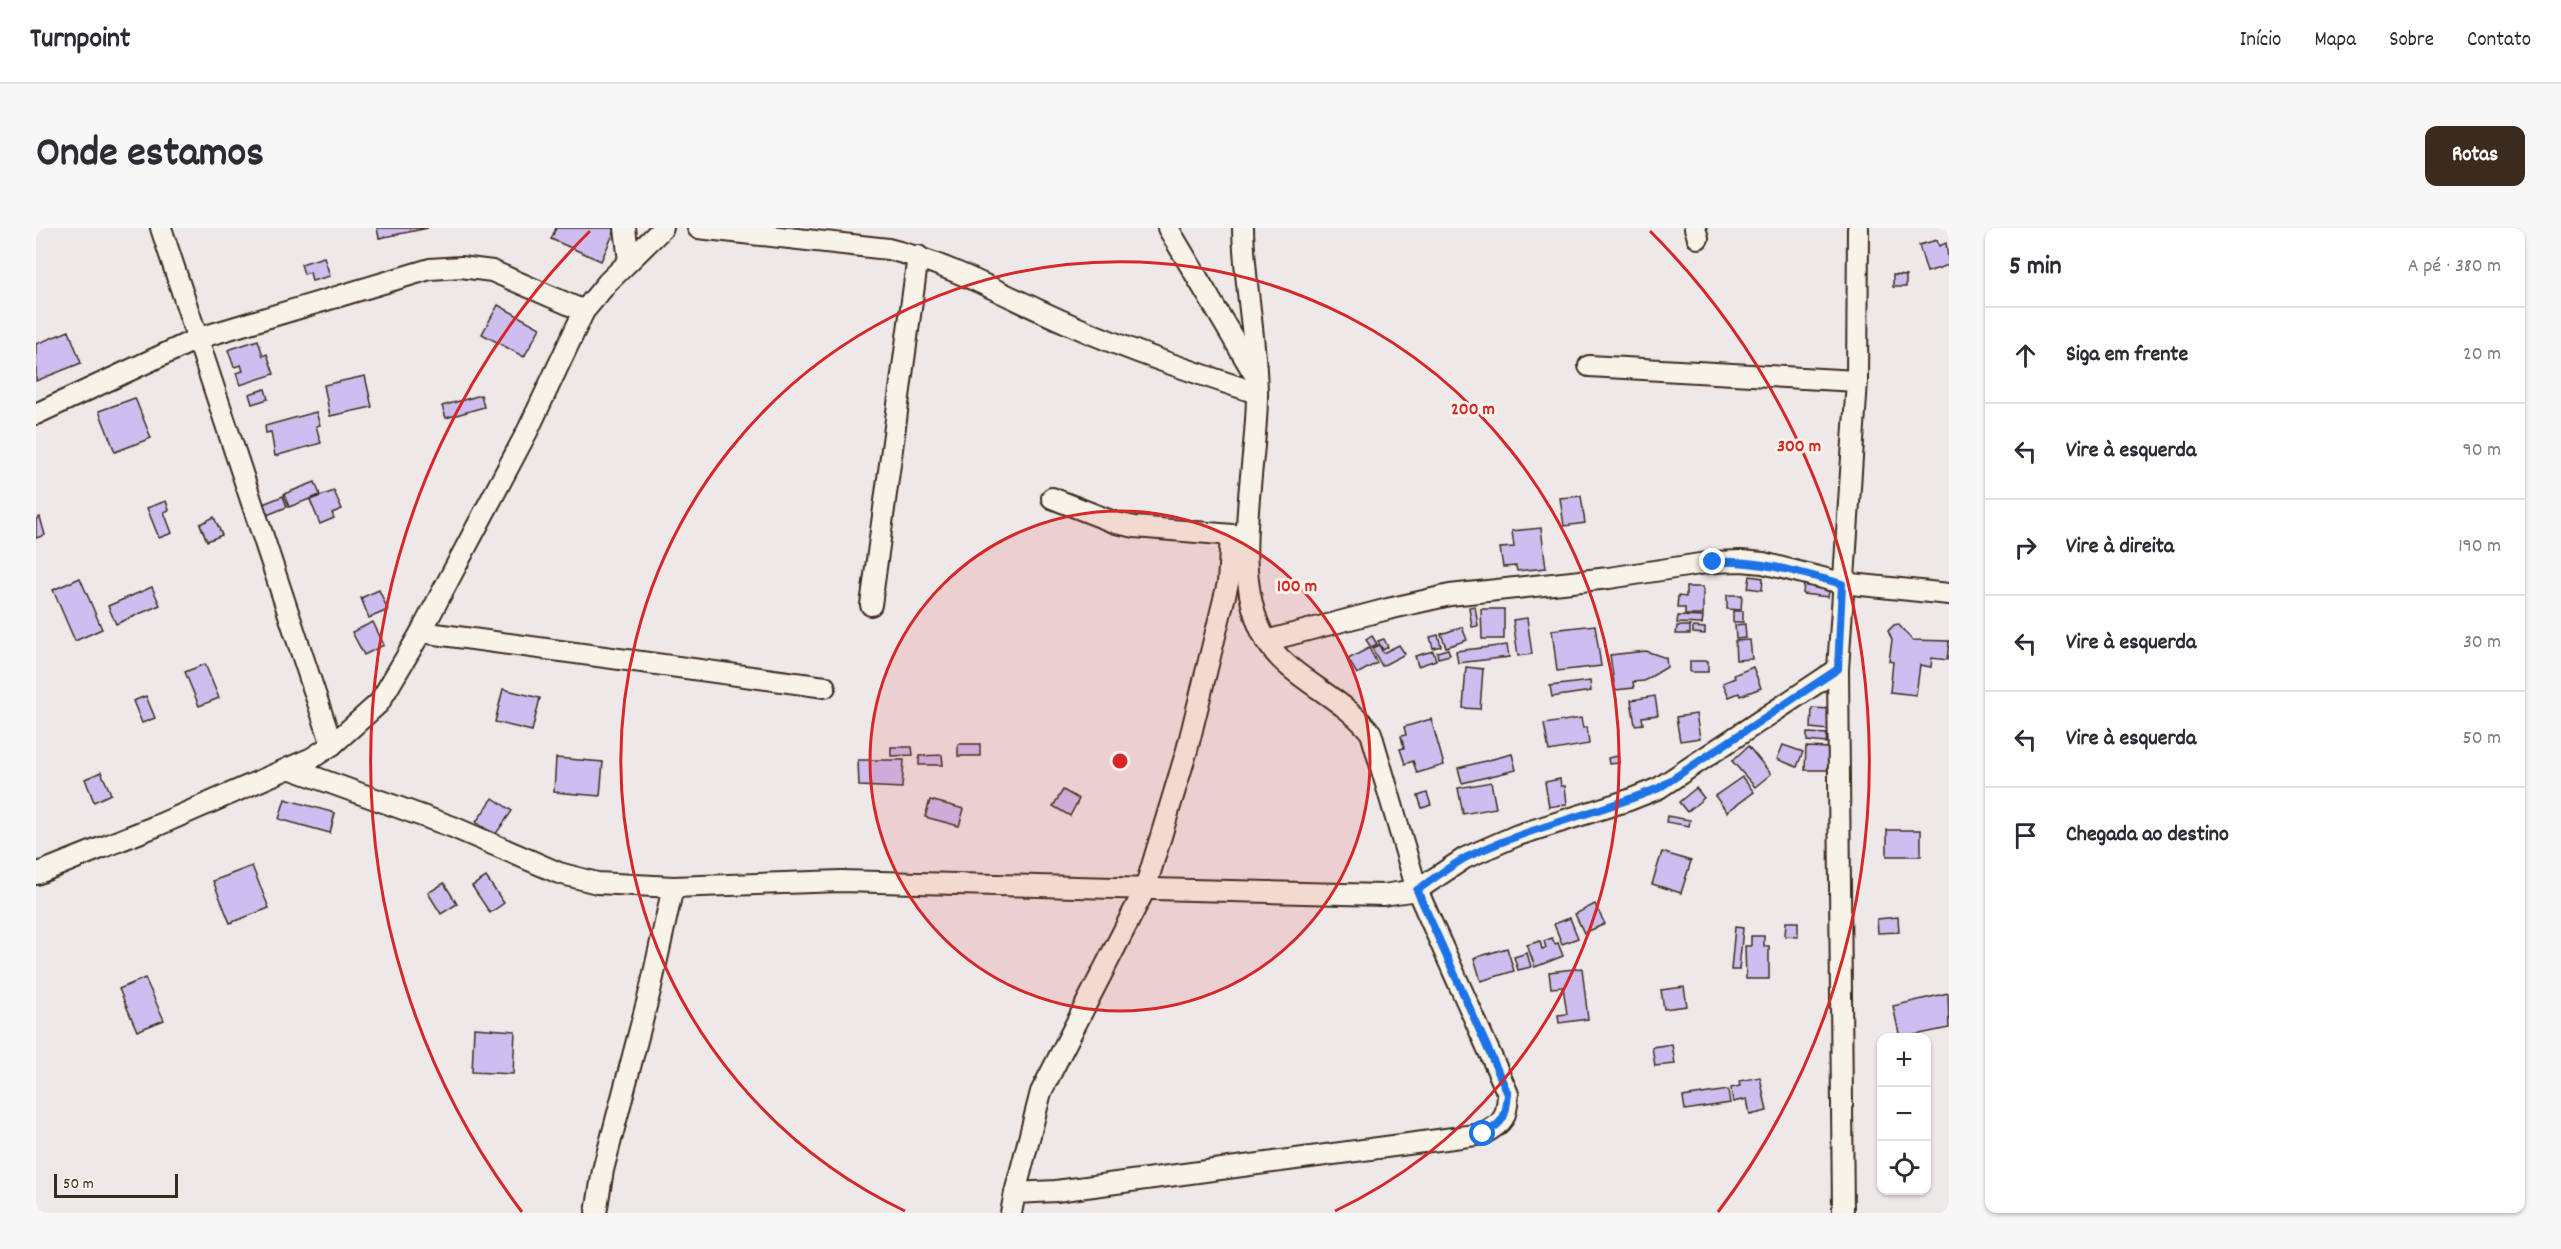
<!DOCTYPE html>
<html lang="pt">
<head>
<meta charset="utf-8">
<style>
	body { margin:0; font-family:Dekko,sans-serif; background:#f7f7f7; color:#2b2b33 }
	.controls { position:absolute; right:18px; bottom:18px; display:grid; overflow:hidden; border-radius:12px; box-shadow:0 2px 4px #0004 }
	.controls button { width:54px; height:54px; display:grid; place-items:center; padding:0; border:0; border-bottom:2px solid #e1e1e2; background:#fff; color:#2b2b33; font:30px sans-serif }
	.scale { position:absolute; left:18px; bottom:15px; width:124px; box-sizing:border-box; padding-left:6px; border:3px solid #3b2a1e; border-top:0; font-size:16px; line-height:21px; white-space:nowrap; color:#3b2a1e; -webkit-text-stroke:4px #f7f3e8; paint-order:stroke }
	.stop { position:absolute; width:18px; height:18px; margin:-14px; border:4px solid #1a73e8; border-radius:50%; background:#fff }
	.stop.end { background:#1a73e8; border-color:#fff; box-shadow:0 2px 6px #0008 }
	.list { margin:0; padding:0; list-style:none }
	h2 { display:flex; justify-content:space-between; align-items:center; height:78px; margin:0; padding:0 24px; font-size:26px }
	h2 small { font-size:20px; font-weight:400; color:#7c7c81 }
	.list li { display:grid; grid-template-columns:39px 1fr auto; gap:18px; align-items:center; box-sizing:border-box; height:96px; padding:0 24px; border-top:2px solid #e1e1e2 }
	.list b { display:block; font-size:22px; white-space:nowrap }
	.list em { font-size:20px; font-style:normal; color:#7c7c81 }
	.icon { flex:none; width:33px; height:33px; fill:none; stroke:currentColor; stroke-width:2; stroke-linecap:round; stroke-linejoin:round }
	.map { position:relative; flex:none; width:1913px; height:985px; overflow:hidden; border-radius:12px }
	header { display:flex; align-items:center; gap:36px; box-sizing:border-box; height:84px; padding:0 30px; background:#fff; border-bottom:2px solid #e1e1e2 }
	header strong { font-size:28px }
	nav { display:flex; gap:33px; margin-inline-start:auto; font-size:21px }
	.intro { display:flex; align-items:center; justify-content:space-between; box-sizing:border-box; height:144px; padding:0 36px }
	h1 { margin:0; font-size:42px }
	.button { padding:15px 27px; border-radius:12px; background:#3b2a1e; color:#fff; font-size:21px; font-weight:700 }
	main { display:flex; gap:36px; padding:0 36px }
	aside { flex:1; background:#fff; border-radius:12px; box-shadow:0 2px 4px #0004 }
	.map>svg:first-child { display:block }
	.building { fill:#cebeef; stroke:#3b2a1e; stroke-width:1.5 }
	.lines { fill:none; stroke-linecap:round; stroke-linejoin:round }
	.minor-casing { stroke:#3b2a1e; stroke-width:24 }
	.minor { stroke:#f7f3e8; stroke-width:20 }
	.route { stroke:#1a73e8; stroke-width:8 }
	.ring { fill:none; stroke:#d62828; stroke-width:3 }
	.centre { fill:#d62828; stroke:#f7f3e8; stroke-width:3 }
	.ring-label { font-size:18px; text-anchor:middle; font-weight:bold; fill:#d62828; stroke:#f7f3e8; stroke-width:6; stroke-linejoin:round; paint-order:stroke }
</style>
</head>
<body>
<header>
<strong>Turnpoint</strong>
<nav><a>Início</a><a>Mapa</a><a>Sobre</a><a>Contato</a></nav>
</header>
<div class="intro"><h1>Onde estamos</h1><a class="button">Rotas</a></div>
<main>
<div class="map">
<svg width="1913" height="985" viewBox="0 0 1913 985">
	<rect width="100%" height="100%" fill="#efe8e9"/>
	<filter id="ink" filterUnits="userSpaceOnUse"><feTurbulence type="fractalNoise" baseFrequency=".0167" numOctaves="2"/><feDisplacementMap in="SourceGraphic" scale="12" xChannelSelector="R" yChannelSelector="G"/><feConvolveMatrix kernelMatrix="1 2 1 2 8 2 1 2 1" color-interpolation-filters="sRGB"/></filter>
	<g filter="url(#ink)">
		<g class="building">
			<path d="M341,0h51l-49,10z"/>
			<path d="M520,0h60l-15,33 -50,-22z"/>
			<path d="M1901,12l2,6 7,-3 3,22 -22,7 -8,-27z"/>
			<path d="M288,29l6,19 -18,5 -2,-9 -6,2 -3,-10z"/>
			<path d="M1857,47l13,1v11h-13z"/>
			<path d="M462,77l42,23 -16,29 -42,-23z"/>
			<path d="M33,103l12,32 -45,18v-37z"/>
			<path d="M222,112l5,16 4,-2 7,20 -34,11 -4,-12 7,-2 -2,-6 -7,2 -6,-17z"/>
			<path d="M329,148l7,31 -42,9 -6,-31z"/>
			<path d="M229,161l3,10 -16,5 -3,-10z"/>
			<path d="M445,167l3,12 -38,11 -4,-12z"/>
			<path d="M99,170l16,40 -36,14 -16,-41z"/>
			<path d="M280,184l4,13 -4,1 5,17 -46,13 -4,-24 -5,1 -1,-7z"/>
			<path d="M279,254l5,13 -31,12 -5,-13z"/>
			<path d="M298,263l8,18 -10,4 2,5 -14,6 -10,-24z"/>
			<path d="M247,268l4,11 -20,8 -4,-11z"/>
			<path d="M1545,268l4,27 -21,3 -4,-28z"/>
			<path d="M130,273l3,9 -5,2 8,21 -13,5 -12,-30z"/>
			<path d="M4,289l5,18 -9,3v-19z"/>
			<path d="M178,289l8,18 -15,6 -7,-17z"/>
			<path d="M1505,300l5,40 -29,3 -1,-5 -13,1 -3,-19 14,-1 -2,-16z"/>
			<path d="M1714,348l13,2 -1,12 -14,-2z"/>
			<path d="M44,350l22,51 -27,12 -22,-51z"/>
			<path d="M1768,355l26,3 -2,11 -25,-3z"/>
			<path d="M116,359l8,18 -44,19 -8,-18z"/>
			<path d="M1650,359h17v28h-18v-7h-8l1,-12 8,1z"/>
			<path d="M343,362l9,20 -19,8 -8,-20z"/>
			<path d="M1691,367h15l-1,15 -14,-1z"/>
			<path d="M1439,378l3,20 -6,1 -3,-20z"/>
			<path d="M1445,381h23v30h-22z"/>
			<rect x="1697" y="383" width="10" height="11"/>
			<path d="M1642,388l25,1 -1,7 -25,-1z"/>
			<path d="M1491,390l5,36 -14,2 -5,-36z"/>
			<path d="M337,394l11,23 -20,10 -12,-23z"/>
			<path d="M1709,396l1,14 -10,1 -1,-14z"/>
			<path d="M1862,396l14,16 37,1 -2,19 -15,-2 -1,9 -11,-2 -4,30 -26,-3 3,-30 -4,-1 3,-21 -4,-9 6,-6z"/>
			<path d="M1559,397l6,41 -44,5 -5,-41z"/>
			<path d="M1641,398h13v8h-14z"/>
			<path d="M1426,399l5,13 -21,7 -5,-13z"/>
			<path d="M1657,399l12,1v6l-12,-1z"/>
			<path d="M1402,407l3,11 -8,2 -3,-11z"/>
			<path d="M1336,408l5,8 -6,3 -5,-7z"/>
			<path d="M1348,411l4,8 -5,3 -5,-9z"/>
			<path d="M1714,412l2,19 -16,1 -1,-19z"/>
			<path d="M1343,417l4,8 16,-8 6,9 -23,12 -10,-18z"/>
			<path d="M1471,417l2,12 -51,6 -2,-12z"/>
			<path d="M1333,420l8,15 -20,11 -9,-15z"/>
			<path d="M1412,421l2,6 -12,3 -1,-6z"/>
			<path d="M1397,423l3,9 -18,6 -3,-10z"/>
			<path d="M1610,423l20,7 1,9 -23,14 -11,1 1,6 -19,2 -5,-35z"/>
			<rect x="1654" y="433" width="18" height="11"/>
			<path d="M169,436l14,34 -20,8 -14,-34z"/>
			<path d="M1430,439l17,2 -3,40 -17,-1z"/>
			<path d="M1717,439l8,21 -21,8 -1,-3 -10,4 -6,-14 12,-5 -1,-3z"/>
			<path d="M1554,453l1,10 -39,6 -2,-11z"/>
			<path d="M467,461l37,9 -8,33 -37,-9z"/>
			<path d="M110,468l9,22 -13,5 -9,-22z"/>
			<path d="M1619,468l3,19 -16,2 1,7 -8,1 -4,-25z"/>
			<path d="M1776,480l18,1 -2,21 -17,-2z"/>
			<path d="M1660,486l4,24 -20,3 -4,-24z"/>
			<path d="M1545,490l2,10 4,-1 2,17 -40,7 -5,-27z"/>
			<path d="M1395,491l13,46 -27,8 -4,-12 -8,3 -5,-15 4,-1 -3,-12 5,-1 -2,-8z"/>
			<path d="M1771,505l20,1 -1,9 -19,-2z"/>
			<rect x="922" y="516" width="22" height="12"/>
			<path d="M1747,517l20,7 -6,15 -20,-8z"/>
			<path d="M1712,518l23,28 -16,13 -23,-26z"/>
			<path d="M855,519h21l1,8 -22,1z"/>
			<path d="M1770,519l23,1 -1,22h-23z"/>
			<path d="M1476,526l4,16 -54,13 -4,-15z"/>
			<path d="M906,527l1,10h-24v-9z"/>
			<path d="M1582,528l1,7 -10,1 -1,-6z"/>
			<path d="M520,530l47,4 -3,34 -46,-4z"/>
			<path d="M822,532h46l-2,28 -43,-2z"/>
			<path d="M65,544l10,22 -17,8 -9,-23z"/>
			<path d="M1706,549l12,15 -27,20 -12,-16z"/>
			<path d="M1524,551l1,7h4l2,18 -18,3 -4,-25z"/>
			<path d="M1455,554l5,26 -33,6 -5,-26z"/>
			<path d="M1660,560l8,10 -17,14 -8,-10z"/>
			<path d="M1027,562l16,9 -9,17 -17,-10z"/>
			<path d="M1391,565l4,12 -9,3 -4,-12z"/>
			<path d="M457,570l19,13 -17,24 -19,-13z"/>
			<path d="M249,571l50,14 -5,20 -51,-14z"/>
			<path d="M894,572l34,9 -5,17 -34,-9z"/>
			<path d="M1631,588l23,4 -1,6 -23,-4z"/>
			<rect x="1851" y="602" width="34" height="26"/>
			<path d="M1626,624l29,9 -10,32 -29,-9z"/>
			<path d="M216,638l17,42 -39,15 -17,-42z"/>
			<path d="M450,649l18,26 -14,10 -18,-27z"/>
			<path d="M408,655l13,21 -16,10 -13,-21z"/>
			<path d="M1559,676l10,20 -21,9 -9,-19z"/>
			<path d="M1862,689l1,15 -21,1 -1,-14z"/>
			<path d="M1534,690l8,20 -16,6 -8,-20z"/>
			<path d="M1750,694h12v15l-13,-1z"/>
			<path d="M1699,699l8,1 -4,42h-8z"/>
			<path d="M1715,708h13v10h5v33h-23l-1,-33h6z"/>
			<path d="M1516,710l3,6 3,-1 5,13 -28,11 -8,-22 13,-4 2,8 4,-1 -2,-7z"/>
			<path d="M1471,720l7,23 -33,10 -7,-23z"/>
			<path d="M1491,725l4,14 -13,3 -4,-13z"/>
			<path d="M1546,740l6,51 -29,4 -1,-8 9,-1 -4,-27 -12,1 -2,-16z"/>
			<path d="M109,750l19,42 -27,11 -18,-42z"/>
			<path d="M1648,759l3,19 -23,3 -3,-19z"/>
			<path d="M1912,765l1,35 -49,10 -7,-32z"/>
			<path d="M438,800l41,3 -2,43 -41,-2z"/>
			<path d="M1636,816l3,20 -20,2 -3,-19z"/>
			<path d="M1724,849l7,34 -17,4 -3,-16 -14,3 -2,-14 9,-2 -1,-5z"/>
			<path d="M1692,862l2,13 -45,7 -2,-13z"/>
		</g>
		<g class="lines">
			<defs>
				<g id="minor">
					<path d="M125,0l171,517"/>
					<path d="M589,0l4,33"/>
					<path d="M662,0l190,21c63,15 121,49 181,75 61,27 124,48 188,69"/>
					<path d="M1132,0l85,144"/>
					<path d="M1659,0l3,10"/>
					<path d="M1553,138l268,15"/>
					<path d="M0,186l163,-76 231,-69 31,-2 31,4 92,40"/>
					<path d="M1016,270l64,25 19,4 110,9"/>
					<path d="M835,377l47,-349"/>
					<path d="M385,404l404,55"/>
					<path d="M1230,413l122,-32 62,-14 159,-17 104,-16 28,-1 22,2 79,20 107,11"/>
					<path d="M253,540l164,59 106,46 38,10 76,4 168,-6 542,14 34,-5 48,-32 53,-23 111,-35 30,-12 179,-119"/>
					<path d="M0,646l120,-48 156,-68 20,-13 47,-42 42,-71 107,-202 56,-119 24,-29 55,-54"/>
					<path d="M979,965l26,-101 104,-203 42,-139 41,-167 3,-48"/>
					<path d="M560,985l7,-43 47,-179 23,-104"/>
					<path d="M975,985l4,-20 41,-2 427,-57c21,-11 24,-17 25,-40l-91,-204 -46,-157c-28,-36 -85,-57 -105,-93 -39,-67 -8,-174 -9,-248 -1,-55 -13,-109 -14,-164"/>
					<path d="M1807,985l-5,-544 19,-288 1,-153"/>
				</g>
			</defs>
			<use href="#minor" class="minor-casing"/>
			<use href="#minor" class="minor"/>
		</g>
	</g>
	<g class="lines" filter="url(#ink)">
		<path class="route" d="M1447,906c21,-11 23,-17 25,-40l-91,-204c16,-11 33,-24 50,-33 62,-30 129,-43 192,-69l179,-119 4,-85c-44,-12 -82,-24 -129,-22"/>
	</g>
	<circle cx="1084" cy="533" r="250" fill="#d62828" fill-opacity=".12"/>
	<g class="ring">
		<circle cx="1084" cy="533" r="250"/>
		<path d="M869 983A499 499 0 1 1 1299 983"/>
		<path d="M486 984A749 749 0 0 1 554 3M1614 3A749 749 0 0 1 1682 984"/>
	</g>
	<circle cx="1084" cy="533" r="9" class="centre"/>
	<g class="ring-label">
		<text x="1437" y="186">200 m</text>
		<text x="1763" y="223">300 m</text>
		<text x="1261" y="363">100 m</text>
	</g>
</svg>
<div class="controls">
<button>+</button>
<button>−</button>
<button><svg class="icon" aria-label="locate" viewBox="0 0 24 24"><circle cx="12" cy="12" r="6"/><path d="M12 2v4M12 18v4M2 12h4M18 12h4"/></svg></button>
</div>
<div class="scale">50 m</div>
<div class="stop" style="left:1447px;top:906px"></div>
<div class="stop end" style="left:1677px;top:334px"></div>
</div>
<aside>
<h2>5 min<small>A pé · 380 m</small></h2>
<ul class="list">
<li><svg class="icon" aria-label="ahead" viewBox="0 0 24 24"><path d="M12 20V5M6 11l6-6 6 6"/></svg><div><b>Siga em frente</b></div><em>20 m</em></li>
<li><svg class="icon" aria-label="left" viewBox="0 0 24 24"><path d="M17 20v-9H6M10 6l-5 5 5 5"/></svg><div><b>Vire à esquerda</b></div><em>90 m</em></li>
<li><svg class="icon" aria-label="right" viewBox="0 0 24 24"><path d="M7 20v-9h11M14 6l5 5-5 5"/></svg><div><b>Vire à direita</b></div><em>190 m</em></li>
<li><svg class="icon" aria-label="left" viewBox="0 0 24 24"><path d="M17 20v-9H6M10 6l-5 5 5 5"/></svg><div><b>Vire à esquerda</b></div><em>30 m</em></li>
<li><svg class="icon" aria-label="left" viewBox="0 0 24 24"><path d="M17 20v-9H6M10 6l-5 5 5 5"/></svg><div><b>Vire à esquerda</b></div><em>50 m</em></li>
<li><svg class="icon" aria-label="arrive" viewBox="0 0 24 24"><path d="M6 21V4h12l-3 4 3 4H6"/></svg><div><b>Chegada ao destino</b></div></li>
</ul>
</aside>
</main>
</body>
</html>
